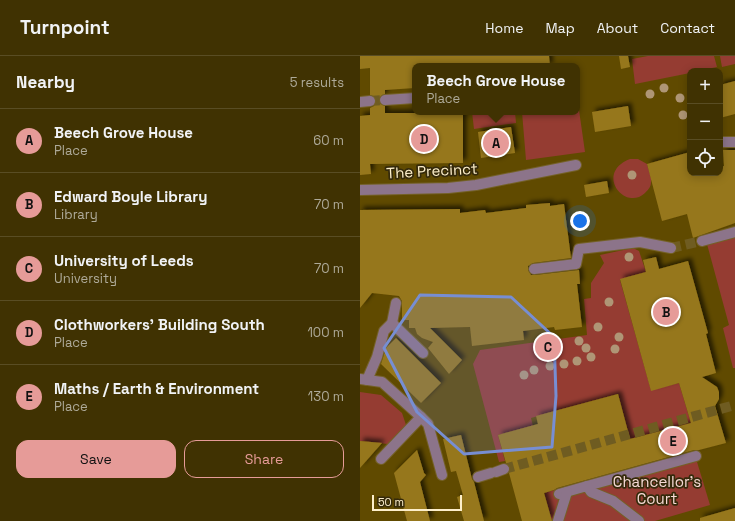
<!DOCTYPE html>
<html lang="en">
<head>
<meta charset="utf-8">
<style>
	body { margin:0; font-family:"Space Grotesk",sans-serif; background:#4b3e11; color:#f1f3f6 }
	.controls { position:absolute; right:12px; top:12px; display:grid; overflow:hidden; border-radius:8px; box-shadow:0 2px 10px #0003 }
	.controls button { width:36px; height:36px; display:grid; place-items:center; padding:0; border:0; border-bottom:1px solid #594d24; background:#403202; color:#f1f3f6; font:20px sans-serif }
	.scale { position:absolute; left:12px; bottom:10px; width:90px; box-sizing:border-box; padding-left:4px; border:2px solid #fdefcb; border-top:0; font-size:11px; line-height:14px; white-space:nowrap; color:#fdefcb; -webkit-text-stroke:3px #352a0b; paint-order:stroke }
	.you { position:absolute; left:220px; top:165px; width:14px; height:14px; margin:-10px; border:3px solid #fff; border-radius:50%; background:#1a73e8; box-shadow:0 0 0 6px #1a73e833 }
	.badge { display:grid; place-items:center; width:26px; height:26px; border-radius:50%; background:#e69b98; color:#111; font-size:13px; font-weight:700 }
	.pin { position:absolute; translate:-50% -50%; border:2px solid #fff; box-shadow:0 1px 4px #0006 }
	.popup { position:absolute; left:52px; top:7px; width:168px; height:52px; box-sizing:border-box; display:grid; place-content:center; border-radius:8px; background:#403202; filter:drop-shadow(0 1px 3px #0005); font-size:13px; white-space:nowrap; color:#aeaa99 }
	.popup b { font-size:15px; color:#f1f3f6 }
	.popup::after { content:''; position:absolute; left:50%; top:100%; margin-left:-8px; border:8px solid transparent; border-top-color:#403202 }
	.list { margin:0; padding:0; list-style:none }
	h2 { display:flex; justify-content:space-between; align-items:center; height:52px; margin:0; padding:0 16px; font-size:17px }
	h2 small { font-size:13px; font-weight:400; color:#aeaa99 }
	.list li { display:grid; grid-template-columns:26px 1fr auto; gap:12px; align-items:center; box-sizing:border-box; height:64px; padding:0 16px; border-top:1px solid #594d24 }
	.list b { display:block; font-size:15px; white-space:nowrap }
	.list p { margin:0; font-size:13px; white-space:nowrap; color:#aeaa99 }
	.list em { font-size:13px; font-style:normal; color:#aeaa99 }
	.actions { display:flex; gap:8px; padding:12px 16px }
	.actions a { flex:1; padding:9px 0; border:1px solid #e69b98; border-radius:12px; text-align:center; font-size:14px; color:#e69b98 }
	.actions .main { background:#e69b98; color:#111 }
	.icon { flex:none; width:22px; height:22px; fill:none; stroke:currentColor; stroke-width:2; stroke-linecap:round; stroke-linejoin:round }
	.map { position:relative; flex:none; width:375px; height:465px; overflow:hidden }
	header { display:flex; align-items:center; gap:24px; box-sizing:border-box; height:56px; padding:0 20px; background:#403202; border-bottom:1px solid #594d24 }
	header strong { font-size:19px }
	nav { display:flex; gap:22px; margin-inline-start:auto; font-size:14px }
	main { display:flex }
	aside { flex:1; background:#403202 }
	.map>svg:first-child { display:block }
	.built { fill:#604a00; fill-rule:evenodd }
	.green { fill:#953c32 }
	.building { fill:#96771c; filter:url(#shadow) }
	.lines { fill:none; stroke-linecap:round; stroke-linejoin:round }
	.minor-tunnel { stroke:#6f5c21; stroke-width:10; stroke-dasharray:10 5; stroke-linecap:butt }
	.minor-casing { stroke:#746127; stroke-width:12 }
	.minor { stroke:#8c748a; stroke-width:10 }
	.tree { fill:#af9676 }
	.marked { fill:#778ed3; fill-opacity:0.2; stroke:#778ed3; stroke-width:3; stroke-linejoin:round }
	.labels { text-anchor:middle; stroke-width:3.5; stroke-linejoin:round; paint-order:stroke }
	.street-label { font-size:15px; fill:#fdefcb; stroke:#352a0b }
	.park-label { font-size:15px; fill:#f7dad5; stroke:#352a0b }
</style>
</head>
<body>
<header>
<strong>Turnpoint</strong>
<nav><a>Home</a><a>Map</a><a>About</a><a>Contact</a></nav>
</header>
<main>
<aside>
<h2>Nearby<small>5 results</small></h2>
<ul class="list">
<li><span class="badge">A</span><div><b>Beech Grove House</b><p>Place</p></div><em>60 m</em></li>
<li><span class="badge">B</span><div><b>Edward Boyle Library</b><p>Library</p></div><em>70 m</em></li>
<li><span class="badge">C</span><div><b>University of Leeds</b><p>University</p></div><em>70 m</em></li>
<li><span class="badge">D</span><div><b>Clothworkers' Building South</b><p>Place</p></div><em>100 m</em></li>
<li><span class="badge">E</span><div><b>Maths / Earth &amp; Environment</b><p>Place</p></div><em>130 m</em></li>
</ul>
<div class="actions"><a class="main">Save</a><a>Share</a></div>
</aside>
<div class="map">
<svg width="375" height="465" viewBox="0 0 375 465">
	<defs>
		<filter id="shadow"><feDropShadow dx="3.5" dy="-3.5" stdDeviation="2" flood-color="#0009"/></filter>
	</defs>
	<rect width="100%" height="100%" fill="#564203"/>
	<path class="built" d="M0,0h375v465h-375zM55,10h162v46h-162zM330,15h30v102h-30z"/>
	<g class="green">
		<path d="M288,0h66l3,11 -20,4h-7v2l-55,11 -3,-25z"/>
		<path d="M360,0h15v8l-13,3z"/>
		<path d="M217,40l8,56 -59,8 -4,-48h55z"/>
		<path d="M112,56h43l1,11 -42,6z"/>
		<path d="M270,103h8l9,5c1,5 5,13 4,18 0,5 -3,8 -6,11 -20,19 -51,-20 -15,-34z"/>
		<path d="M375,181v131h-2l-10,-40 6,-3 -22,-81z"/>
		<path d="M273,192l6,3 7,21 -26,8 31,110 28,-7 12,40 -147,39 28,-24 54,-14 -8,-30 -87,24 4,16 -9,-6 -28,7 7,26 -6,1 -26,-98 7,-14 107,-15 -3,-36 7,-1v-15l13,-20 -4,-8z"/>
		<path d="M0,336l21,3 21,18 4,12 -18,19 -28,-3z"/>
		<path d="M334,396l16,53 -55,16h-103l-8,-28z"/>
	</g>
	<g class="building">
		<path d="M0,0h189l1,10h-135v22l-30,2v4l-6,4v5l6,3v7h78v50l-93,1 1,10 -11,1v-59l10,-1v-7l4,-2 2,-5 -1,-4 -5,-2v-27l-10,1z"/>
		<path d="M259,0h9l2,11 -9,2z"/>
		<path d="M375,25v33l-15,4v-33z"/>
		<path d="M268,50l3,20 -36,6 -3,-20z"/>
		<path d="M151,71l4,26 -34,5 -3,-26z"/>
		<path d="M363,94h12v73l-42,15 -6,-24 -25,7 -15,-57 43,-12v21h30v-6l4,-1z"/>
		<path d="M247,125l2,12 -23,4 -2,-12z"/>
		<path d="M190,147v3l14,-2 7,54 -38,5 -5,3v4l3,5h4l44,-5 1,14h-3l5,43 -27,3 -1,-3 -31,4 1,9 -52,6 -2,-19 -40,1 32,32 -13,14 -21,-26 5,-6 -11,-4 -5,-4 -2,-6h-6v-8h-7v-19l-3,-5 -27,-3 -12,15v-98l100,-1v4l25,-3 1,3 40,-5v-3z"/>
		<path d="M296,201l3,12 29,-8 20,72 -2,1 10,39 -14,4 15,10 2,5v7l-4,7 11,37 -27,7h-5l-137,38 -3,2 -10,3 8,28h-30l-13,-48 1,-6 -4,-4 -8,-28 40,-11 -2,-8 82,-22 12,45 61,-16 -12,-40 -28,8 -31,-112 26,-7 -3,-12z"/>
		<path d="M36,282l45,45 -20,20 -40,-39 5,-16z"/>
		<path d="M101,379l11,44 2,3 10,39h-20l-7,-24 6,-2 -7,-24 -5,1 -8,-33z"/>
		<path d="M0,385l22,2 -22,25z"/>
		<path d="M57,394l7,23 2,2 -6,7 10,39h-23l-13,-48z"/>
		<path d="M375,452v13h-35v-3z"/>
	</g>
	<g class="lines">
		<g class="minor-tunnel">
			<path d="M10,45l15,-1"/>
			<path d="M311,192l31,-7"/>
			<path d="M144,413l231,-64"/>
		</g>
		<defs>
			<g id="minor">
				<path d="M25,44l30,-2"/>
				<path d="M0,46l10,-1"/>
				<path d="M360,86h15"/>
				<path d="M0,134l88,-2 28,-3 100,-20"/>
				<path d="M342,185l33,-9"/>
				<path d="M174,213l42,-5 3,-15 61,-7 31,6"/>
				<path d="M32,267l31,30"/>
				<path d="M0,323l22,3 39,35 7,7 14,51"/>
				<path d="M7,324l10,-23 7,-26 8,-8 4,-20"/>
				<path d="M21,403l40,-42"/>
				<path d="M136,416l8,-3"/>
				<path d="M118,421l13,-4"/>
				<path d="M227,430l109,-30"/>
				<path d="M199,438l28,-8 4,6 22,9 26,20"/>
				<path d="M198,465l9,-29"/>
			</g>
		</defs>
		<use href="#minor" class="minor-casing"/>
		<use href="#minor" class="minor"/>
	</g>
	<g class="tree">
		<circle cx="304" cy="32" r="4.5"/>
		<circle cx="290" cy="38" r="4.5"/>
		<circle cx="320" cy="42" r="4.5"/>
		<circle cx="323" cy="59" r="4.5"/>
		<circle cx="272" cy="119" r="4.5"/>
		<circle cx="269" cy="201" r="4.5"/>
		<circle cx="249" cy="246" r="4.5"/>
		<circle cx="238" cy="271" r="4.5"/>
		<circle cx="259" cy="281" r="4.5"/>
		<circle cx="219" cy="285" r="4.5"/>
		<circle cx="197" cy="286" r="4.5"/>
		<circle cx="226" cy="292" r="4.5"/>
		<circle cx="255" cy="293" r="4.5"/>
		<circle cx="231" cy="301" r="4.5"/>
		<circle cx="217" cy="305" r="4.5"/>
		<circle cx="204" cy="308" r="4.5"/>
		<circle cx="190" cy="310" r="4.5"/>
		<circle cx="174" cy="314" r="4.5"/>
		<circle cx="164" cy="319" r="4.5"/>
	</g>
	<path class="marked" d="M60,239l91,2 43,40 2,59 -4,51 -88,7 -47,-42 -33,-64z"/>
	<g class="labels">
		<g class="street-label">
			<text transform="translate(72 115) rotate(-3)" y="5">The Precinct</text>
		</g>
		<g class="park-label">
			<text x="297" y="431">Chancellor's<tspan x="297" dy="17">Court</tspan></text>
		</g>
	</g>
</svg>
<div class="controls">
<button>+</button>
<button>−</button>
<button><svg class="icon" aria-label="locate" viewBox="0 0 24 24"><circle cx="12" cy="12" r="6"/><path d="M12 2v4M12 18v4M2 12h4M18 12h4"/></svg></button>
</div>
<div class="scale">50 m</div>
<div class="you"></div>
<div class="pin badge" style="left:136px;top:87px">A</div>
<div class="popup"><b>Beech Grove House</b>Place</div>
<div class="pin badge" style="left:306px;top:256px">B</div>
<div class="pin badge" style="left:188px;top:291px">C</div>
<div class="pin badge" style="left:64px;top:83px">D</div>
<div class="pin badge" style="left:313px;top:385px">E</div>
</div>
</main>
</body>
</html>
